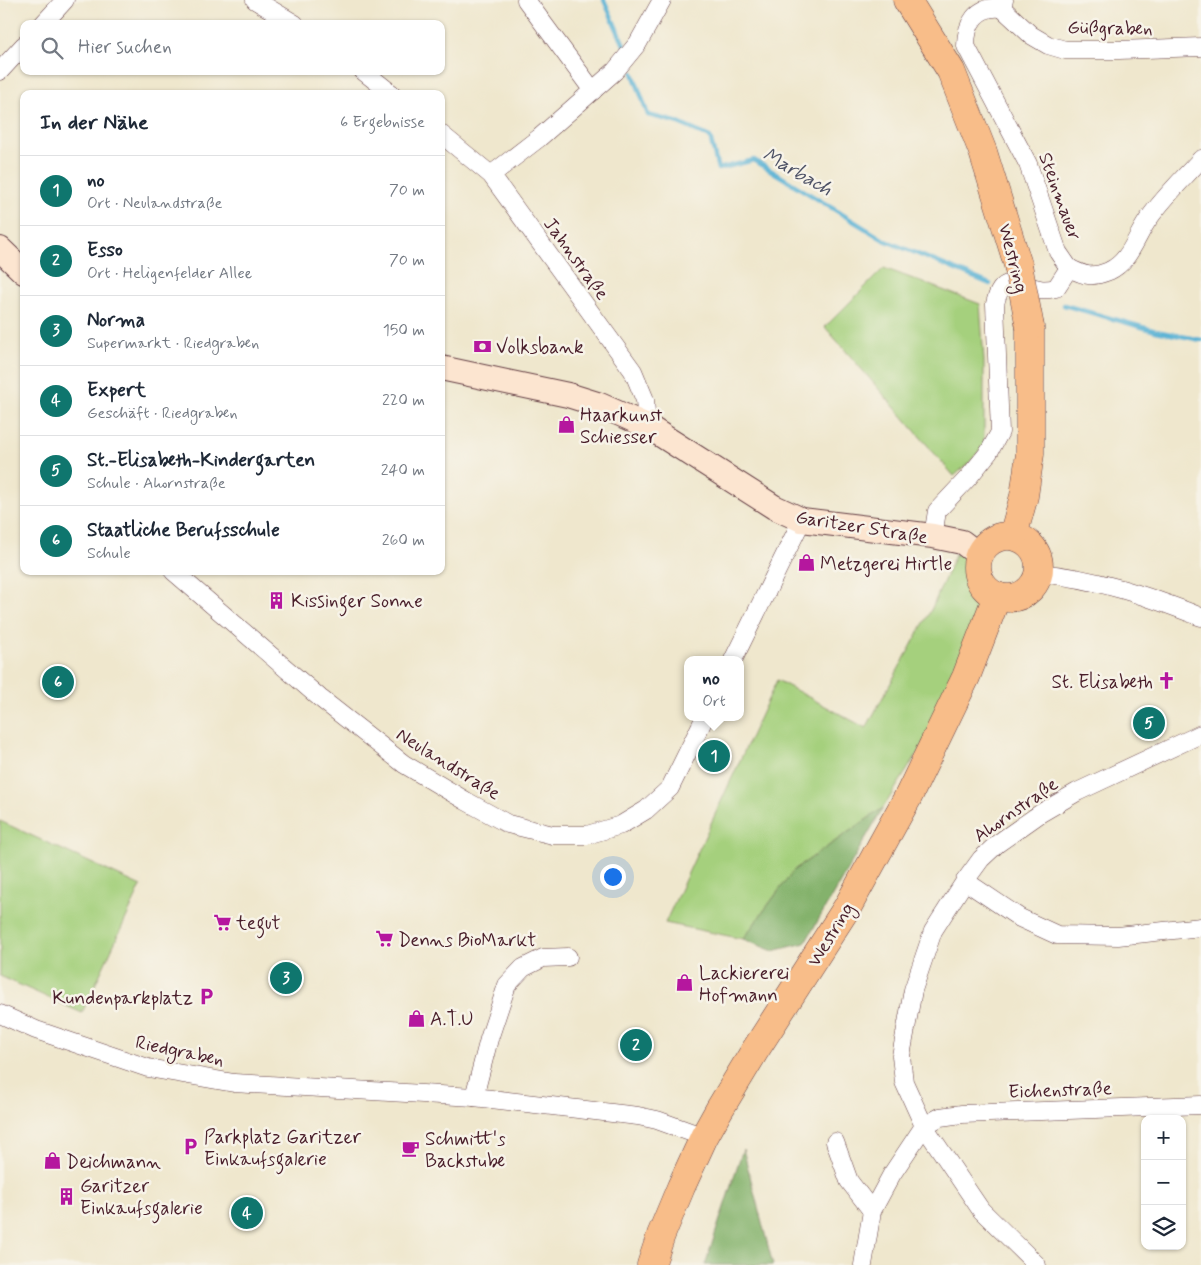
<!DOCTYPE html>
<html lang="de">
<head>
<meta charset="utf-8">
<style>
	body { margin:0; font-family:Mynerve,sans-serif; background:#f6f6f7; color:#1f2937 }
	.controls { position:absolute; right:15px; bottom:15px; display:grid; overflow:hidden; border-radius:10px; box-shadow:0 1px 4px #0004 }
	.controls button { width:45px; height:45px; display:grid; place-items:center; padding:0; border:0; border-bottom:1px solid #e0e1e3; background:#fff; color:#1f2937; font:25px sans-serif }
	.you { position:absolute; left:612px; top:876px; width:18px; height:18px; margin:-12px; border:4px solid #fff; border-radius:50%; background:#1a73e8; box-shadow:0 0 0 8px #1a73e833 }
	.badge { display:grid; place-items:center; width:32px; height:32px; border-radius:50%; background:#0f766e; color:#fff; font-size:16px; font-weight:700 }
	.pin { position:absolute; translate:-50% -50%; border:2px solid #fff; box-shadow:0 1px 5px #0006 }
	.popup { position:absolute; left:684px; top:656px; width:60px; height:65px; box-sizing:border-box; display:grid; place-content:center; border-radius:10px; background:#fff; filter:drop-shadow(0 1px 4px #0005); font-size:16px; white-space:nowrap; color:#747a83 }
	.popup b { font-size:19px; color:#1f2937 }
	.popup::after { content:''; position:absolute; left:50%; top:100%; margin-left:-10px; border:10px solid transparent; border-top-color:#fff }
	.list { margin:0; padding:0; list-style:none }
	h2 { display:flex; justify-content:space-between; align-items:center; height:65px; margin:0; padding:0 20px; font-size:21px }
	h2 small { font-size:16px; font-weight:400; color:#747a83 }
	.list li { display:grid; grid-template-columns:32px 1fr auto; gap:15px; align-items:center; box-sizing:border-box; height:70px; padding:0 20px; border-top:1px solid #e0e1e3 }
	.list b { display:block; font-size:19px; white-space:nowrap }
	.list p { margin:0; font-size:16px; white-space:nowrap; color:#747a83 }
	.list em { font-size:16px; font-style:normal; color:#747a83 }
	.icon { flex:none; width:28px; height:28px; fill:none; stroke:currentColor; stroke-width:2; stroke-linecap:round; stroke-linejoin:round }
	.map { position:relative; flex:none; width:1201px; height:1265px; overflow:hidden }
	.search { position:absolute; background:#fff; box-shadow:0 1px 4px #0004; left:20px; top:20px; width:425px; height:55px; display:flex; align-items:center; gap:12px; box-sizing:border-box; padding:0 18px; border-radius:10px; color:#747a83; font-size:19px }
	.panel { position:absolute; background:#fff; box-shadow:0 1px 4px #0004; left:20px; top:90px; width:425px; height:485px; border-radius:10px }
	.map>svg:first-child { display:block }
	.green { fill:#a5d07d; stroke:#787854 }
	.forest { fill:#84b26c; stroke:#67684c }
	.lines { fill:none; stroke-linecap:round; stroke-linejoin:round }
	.stream { stroke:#56b1d4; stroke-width:4.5 }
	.street-casing { stroke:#633d43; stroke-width:19 }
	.secondary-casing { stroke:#633d43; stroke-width:26 }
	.primary-casing { stroke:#633d43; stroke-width:29 }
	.street { stroke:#fff; stroke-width:18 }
	.secondary { stroke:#fce5d0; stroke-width:24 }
	.primary { stroke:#f8bd89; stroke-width:28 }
	.primary-bridge-casing { stroke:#633d43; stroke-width:29; stroke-linecap:butt }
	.primary-bridge { stroke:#f8bd89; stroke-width:28 }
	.labels { text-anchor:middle; stroke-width:5; stroke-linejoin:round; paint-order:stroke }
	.street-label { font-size:19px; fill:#4a1f2b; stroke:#f7f3e8 }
	.poi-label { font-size:19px; fill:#4a1f2b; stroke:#f7f3e8; text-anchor:start }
	.water-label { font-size:20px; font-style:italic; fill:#4e5266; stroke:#f7f3e8 }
</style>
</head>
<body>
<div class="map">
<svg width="1201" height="1265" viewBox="0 0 1201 1265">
	<rect width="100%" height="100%" fill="#f7f3e8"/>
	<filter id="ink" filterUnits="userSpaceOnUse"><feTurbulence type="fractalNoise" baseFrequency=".02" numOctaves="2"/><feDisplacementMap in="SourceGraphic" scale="10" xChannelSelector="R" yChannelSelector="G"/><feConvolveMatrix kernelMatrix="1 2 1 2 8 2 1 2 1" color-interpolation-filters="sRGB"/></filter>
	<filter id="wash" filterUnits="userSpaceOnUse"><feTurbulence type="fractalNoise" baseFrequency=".0096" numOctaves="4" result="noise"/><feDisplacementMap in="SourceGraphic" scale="20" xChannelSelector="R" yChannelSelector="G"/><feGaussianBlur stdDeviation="1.12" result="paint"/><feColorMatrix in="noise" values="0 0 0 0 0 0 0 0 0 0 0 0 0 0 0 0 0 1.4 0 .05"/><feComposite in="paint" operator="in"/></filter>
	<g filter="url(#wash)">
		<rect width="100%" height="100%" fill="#efe7cd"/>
		<g class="green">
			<path d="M884,268l96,36 4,57v84l-15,18 -15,13 -129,-149z"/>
			<path d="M956,553l21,8 10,25 -22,70 -44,92 -38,60 -89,62 -51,69 -78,-16 112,-243 89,48 66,-120z"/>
			<path d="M0,821l141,65 -59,127 -82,-37z"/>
		</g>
		<g class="forest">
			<path d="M883,808l-78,135 -32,8 -30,-12 51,-69z"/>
			<path d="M743,1149l30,116h-68z"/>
		</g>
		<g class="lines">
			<g class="stream">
				<path d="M604,0l20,45"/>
				<path d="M633,73l15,42 28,7 34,15 8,32 36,-9 130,80 106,44"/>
				<path d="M1064,305l92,26 45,9"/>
			</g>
		</g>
	</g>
	<g filter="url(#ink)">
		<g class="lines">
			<defs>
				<g id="street">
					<path d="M255,0l40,24"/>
					<path d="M526,0l67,91"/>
					<path d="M1004,0l-2,8c-26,-3 -36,16 -36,38l62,118 30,88 11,16"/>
					<path d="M1002,8l29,27 17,10 17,5h54l82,-3"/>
					<path d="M43,24l22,-24"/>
					<path d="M0,71l24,-26"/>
					<path d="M363,71l29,23"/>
					<path d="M441,134l50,41 142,196 12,29 2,26"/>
					<path d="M491,175l48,-37 76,-67 23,-28 24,-43"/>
					<path d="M1069,268c16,8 23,10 40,3 22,-10 27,-36 41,-54 15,-21 34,-39 51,-58"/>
					<path d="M933,536l4,-25 31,-33 21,-26 11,-20 -5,-128c7,-32 24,-19 45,-15 5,1 11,0 16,-1l13,-20"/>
					<path d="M173,571l147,127 84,66 62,37 42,23 45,11h34l34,-10 25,-15 24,-22 35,-71"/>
					<path d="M1038,573c57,5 110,23 163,44"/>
					<path d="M733,660l69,-140"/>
					<path d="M965,881l55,37 37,17 61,1 83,-9"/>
					<path d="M0,1014l36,16 112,38 86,15 240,14 164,19 19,4 47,17"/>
					<path d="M474,1097l15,-58 18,-54 16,-17 20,-10 25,-1"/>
					<path d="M835,1142l14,39 23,30"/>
					<path d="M863,1265l9,-54 20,-37 32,-48 16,-9 22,-3 239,-9"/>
					<path d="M1037,1265l-56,-55 -57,-84 -20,-44 -3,-26 12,-66 20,-59 32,-50 16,-22 16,-15 44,-31 36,-21 124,-58"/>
				</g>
				<g id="secondary">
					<path d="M0,249l24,23"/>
					<path d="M441,368l127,27 32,10 47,21 127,81 28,13 131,16 29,6 17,13"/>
				</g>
				<g id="primary">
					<path d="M907,0l44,71 32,81 35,113"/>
					<circle cx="1008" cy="567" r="31"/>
					<path d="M1013,536l11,-40 6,-42v-127"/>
					<path d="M651,1265l10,-30 20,-48 23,-50 15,-27 35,-58 94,-146 60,-109 58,-120 31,-81"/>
				</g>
			</defs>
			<use href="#street" class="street-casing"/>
			<use href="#secondary" class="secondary-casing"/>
			<use href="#primary" class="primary-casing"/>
			<use href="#street" class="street"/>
			<use href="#secondary" class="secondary"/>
			<use href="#primary" class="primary"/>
			<defs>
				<path id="primary-bridge" d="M1018,265l12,62"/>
			</defs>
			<use href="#primary-bridge" class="primary-bridge-casing"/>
			<use href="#primary-bridge" class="primary-bridge"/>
		</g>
	</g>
	<defs>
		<symbol id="bank-bare" viewBox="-9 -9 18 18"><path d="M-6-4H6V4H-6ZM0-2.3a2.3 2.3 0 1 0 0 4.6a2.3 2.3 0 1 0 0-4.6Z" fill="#b5179e" stroke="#f7f3e8" stroke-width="2.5" paint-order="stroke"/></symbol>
		<symbol id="shop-bare" viewBox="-9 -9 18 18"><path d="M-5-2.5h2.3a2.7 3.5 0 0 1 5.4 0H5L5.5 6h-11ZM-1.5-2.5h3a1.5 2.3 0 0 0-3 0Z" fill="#b5179e" stroke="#f7f3e8" stroke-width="2.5" paint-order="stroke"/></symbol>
		<symbol id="building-bare" viewBox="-9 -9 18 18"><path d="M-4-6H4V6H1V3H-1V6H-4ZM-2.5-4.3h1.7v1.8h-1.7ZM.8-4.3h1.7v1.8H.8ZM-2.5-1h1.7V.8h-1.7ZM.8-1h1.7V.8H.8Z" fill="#b5179e" stroke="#f7f3e8" stroke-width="2.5" paint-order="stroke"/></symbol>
		<symbol id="church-bare" viewBox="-9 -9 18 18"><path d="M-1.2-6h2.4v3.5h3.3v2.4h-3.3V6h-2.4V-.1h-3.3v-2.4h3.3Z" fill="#b5179e" stroke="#f7f3e8" stroke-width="2.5" paint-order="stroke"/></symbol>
		<symbol id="supermarket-bare" viewBox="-9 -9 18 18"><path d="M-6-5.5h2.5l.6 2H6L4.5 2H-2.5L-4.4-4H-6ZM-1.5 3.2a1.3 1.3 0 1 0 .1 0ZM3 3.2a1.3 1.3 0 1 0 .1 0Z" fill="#b5179e" stroke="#f7f3e8" stroke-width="2.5" paint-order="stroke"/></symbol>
		<symbol id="parking-bare" viewBox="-9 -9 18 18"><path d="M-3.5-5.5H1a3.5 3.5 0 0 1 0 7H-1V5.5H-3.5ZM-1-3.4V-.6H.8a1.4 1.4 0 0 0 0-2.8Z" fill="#b5179e" stroke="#f7f3e8" stroke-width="2.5" paint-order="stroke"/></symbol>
		<symbol id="cafe-bare" viewBox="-9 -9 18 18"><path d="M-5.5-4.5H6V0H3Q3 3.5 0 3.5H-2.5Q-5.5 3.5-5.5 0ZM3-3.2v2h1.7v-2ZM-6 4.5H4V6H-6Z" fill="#b5179e" stroke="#f7f3e8" stroke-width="2.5" paint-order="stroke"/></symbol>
	</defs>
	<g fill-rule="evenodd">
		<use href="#bank-bare" x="470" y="334" width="25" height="25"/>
		<use href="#shop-bare" x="554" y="412" width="25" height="25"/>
		<use href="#shop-bare" x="794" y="550" width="25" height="25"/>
		<use href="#building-bare" x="264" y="588" width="25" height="25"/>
		<use href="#church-bare" x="1154" y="668" width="25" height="25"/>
		<use href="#supermarket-bare" x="210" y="910" width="25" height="25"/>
		<use href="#supermarket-bare" x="372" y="926" width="25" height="25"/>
		<use href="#shop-bare" x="672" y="970" width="25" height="25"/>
		<use href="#parking-bare" x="194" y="984" width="25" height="25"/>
		<use href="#shop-bare" x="404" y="1006" width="25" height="25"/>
		<use href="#parking-bare" x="178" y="1134" width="25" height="25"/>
		<use href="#cafe-bare" x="398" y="1136" width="25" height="25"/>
		<use href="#shop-bare" x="40" y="1148" width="25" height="25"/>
		<use href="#building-bare" x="54" y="1184" width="25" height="25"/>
	</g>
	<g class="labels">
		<g class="street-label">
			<text transform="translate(1110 27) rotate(1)" y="7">Güßgraben</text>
			<text transform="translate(1061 196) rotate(70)" y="7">Steinmauer</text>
			<text transform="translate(577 258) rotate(54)" y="7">Jahnstraße</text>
			<text transform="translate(1014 258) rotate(76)" y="7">Westring</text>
			<text transform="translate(862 526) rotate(9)" y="7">Garitzer Straße</text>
			<text transform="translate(449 763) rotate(32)" y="7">Neulandstraße</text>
			<text transform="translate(1015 809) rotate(-35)" y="7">Ahornstraße</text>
			<text transform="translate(830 934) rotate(-58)" y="7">Westring</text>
			<text transform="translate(180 1050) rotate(12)" y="7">Riedgraben</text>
			<text transform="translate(1060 1089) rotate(-2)" y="7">Eichenstraße</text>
		</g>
		<g class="poi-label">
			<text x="496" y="353">Volksbank</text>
			<text x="580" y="421">Haarkunst<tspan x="580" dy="22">Schiesser</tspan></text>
			<text x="820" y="570">Metzgerei Hirtle</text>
			<text x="291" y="607">Kissinger Sonne</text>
			<text x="1153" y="688" text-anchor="end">St. Elisabeth</text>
			<text x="236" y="929">tegut</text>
			<text x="398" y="946">Denns BioMarkt</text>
			<text x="699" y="979">Lackiererei<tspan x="699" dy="22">Hofmann</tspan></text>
			<text x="193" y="1004" text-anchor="end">Kundenparkplatz</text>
			<text x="430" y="1025">A.T.U</text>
			<text x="204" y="1143">Parkplatz Garitzer<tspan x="204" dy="22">Einkaufsgalerie</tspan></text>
			<text x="425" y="1145">Schmitt's<tspan x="425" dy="22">Backstube</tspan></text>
			<text x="66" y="1168">Deichmann</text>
			<text x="80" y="1192">Garitzer<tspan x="80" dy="22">Einkaufsgalerie</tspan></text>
		</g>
		<g class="water-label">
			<text transform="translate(798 171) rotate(30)" y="7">Marbach</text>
		</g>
	</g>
</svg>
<div class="controls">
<button>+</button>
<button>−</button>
<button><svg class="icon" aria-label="layers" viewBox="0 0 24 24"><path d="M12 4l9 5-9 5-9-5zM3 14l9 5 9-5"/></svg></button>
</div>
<div class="you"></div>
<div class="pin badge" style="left:714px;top:756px">1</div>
<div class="popup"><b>no</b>Ort</div>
<div class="pin badge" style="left:636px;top:1045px">2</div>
<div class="pin badge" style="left:286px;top:978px">3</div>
<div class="pin badge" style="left:247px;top:1213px">4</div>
<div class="pin badge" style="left:1149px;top:723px">5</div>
<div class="pin badge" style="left:58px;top:682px">6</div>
<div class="search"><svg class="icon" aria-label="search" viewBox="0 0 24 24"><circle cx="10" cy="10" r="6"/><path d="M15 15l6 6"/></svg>Hier suchen</div>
<section class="panel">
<h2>In der Nähe<small>6 Ergebnisse</small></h2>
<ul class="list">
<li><span class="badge">1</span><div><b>no</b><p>Ort · Neulandstraße</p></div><em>70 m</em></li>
<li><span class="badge">2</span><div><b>Esso</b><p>Ort · Heligenfelder Allee</p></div><em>70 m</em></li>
<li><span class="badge">3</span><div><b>Norma</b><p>Supermarkt · Riedgraben</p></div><em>150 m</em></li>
<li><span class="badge">4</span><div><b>Expert</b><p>Geschäft · Riedgraben</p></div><em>220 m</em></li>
<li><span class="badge">5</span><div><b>St.-Elisabeth-Kindergarten</b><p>Schule · Ahornstraße</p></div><em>240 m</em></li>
<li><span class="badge">6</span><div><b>Staatliche Berufsschule</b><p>Schule</p></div><em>260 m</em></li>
</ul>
</section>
</div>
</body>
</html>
